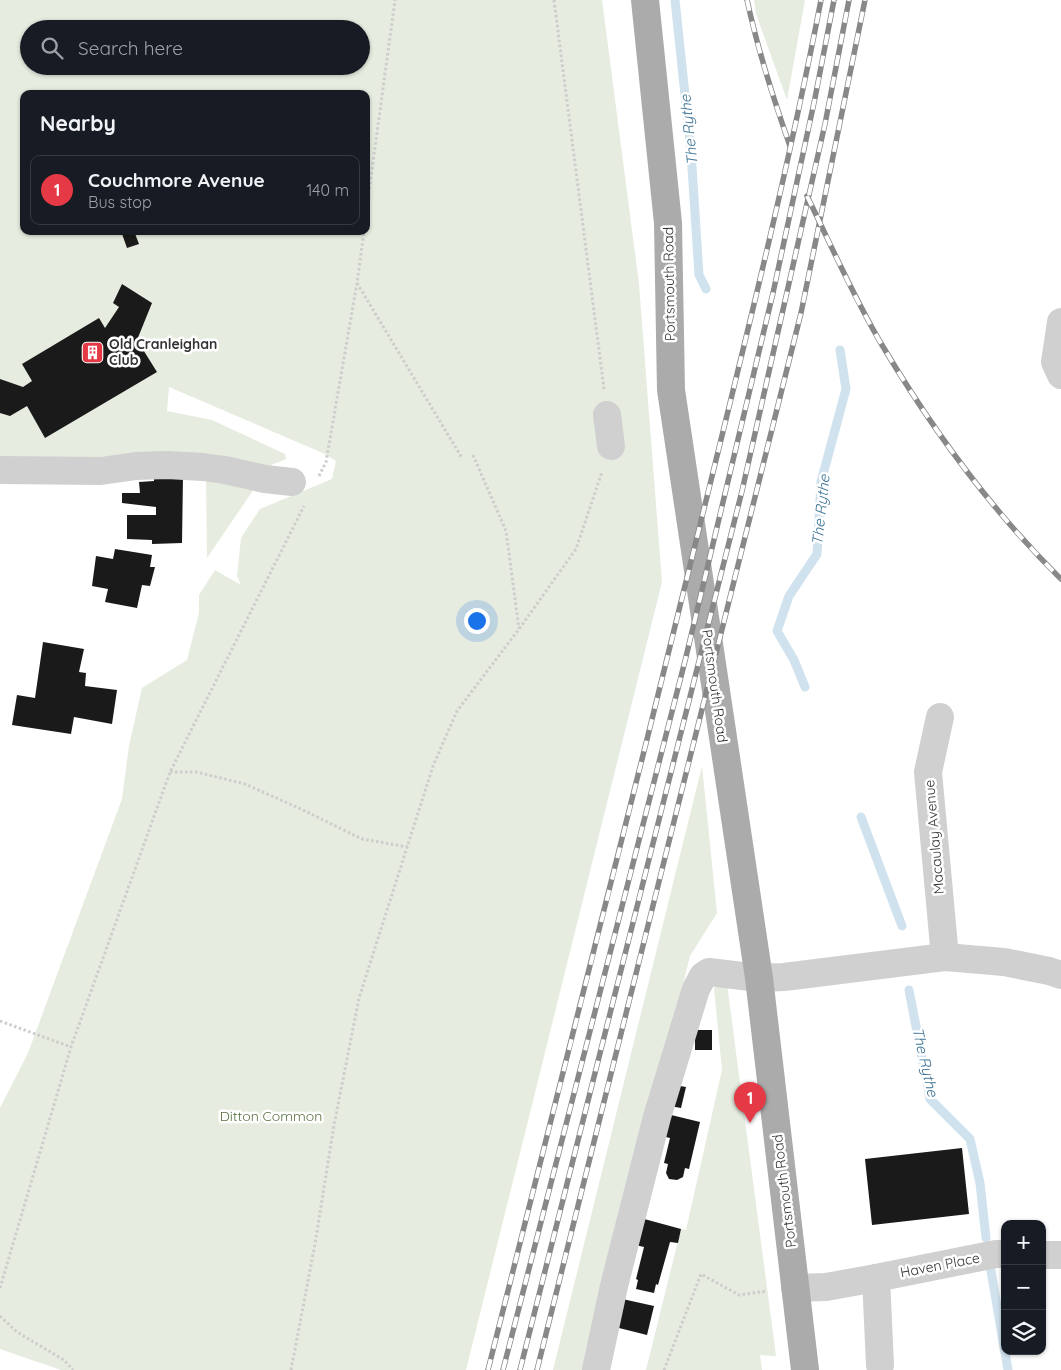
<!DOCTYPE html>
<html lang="en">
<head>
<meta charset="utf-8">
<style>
	body { margin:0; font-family:Quicksand,sans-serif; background:#20242c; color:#f1f3f6 }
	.controls { position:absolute; right:15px; bottom:15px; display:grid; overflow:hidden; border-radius:10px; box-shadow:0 1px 4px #0004 }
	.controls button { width:45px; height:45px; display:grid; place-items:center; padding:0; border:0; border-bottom:1px solid #363941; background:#171b24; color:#f1f3f6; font:25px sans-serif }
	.you { position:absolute; left:476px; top:620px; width:18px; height:18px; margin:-12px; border:4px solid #fff; border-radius:50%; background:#1a73e8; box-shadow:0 0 0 8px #1a73e833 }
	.badge { display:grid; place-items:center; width:32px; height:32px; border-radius:50%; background:#e63946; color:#fff; font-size:16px; font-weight:700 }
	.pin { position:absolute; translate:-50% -41px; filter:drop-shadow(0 1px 2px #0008) }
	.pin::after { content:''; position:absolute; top:26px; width:18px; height:15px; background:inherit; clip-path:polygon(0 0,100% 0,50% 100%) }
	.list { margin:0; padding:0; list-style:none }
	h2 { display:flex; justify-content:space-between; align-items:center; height:65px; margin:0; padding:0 20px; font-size:21px }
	h2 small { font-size:16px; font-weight:400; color:#9ea1a6 }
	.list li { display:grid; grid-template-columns:32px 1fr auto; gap:15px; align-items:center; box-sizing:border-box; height:70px; margin:0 10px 10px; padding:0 10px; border:1px solid #363941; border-radius:10px }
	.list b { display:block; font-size:19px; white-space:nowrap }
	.list p { margin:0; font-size:16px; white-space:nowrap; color:#9ea1a6 }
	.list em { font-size:16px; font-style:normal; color:#9ea1a6 }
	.icon { flex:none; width:28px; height:28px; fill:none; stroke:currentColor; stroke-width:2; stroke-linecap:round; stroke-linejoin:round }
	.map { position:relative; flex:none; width:1061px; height:1370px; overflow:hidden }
	.search { position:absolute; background:#171b24; box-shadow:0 1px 4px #0004; left:20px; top:20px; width:350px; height:55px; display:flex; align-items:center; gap:12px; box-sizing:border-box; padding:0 18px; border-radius:28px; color:#9ea1a6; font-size:19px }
	.panel { position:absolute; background:#171b24; box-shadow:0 1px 4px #0004; left:20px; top:90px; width:350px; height:145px; border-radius:10px }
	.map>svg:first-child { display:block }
	.green { fill:#e6ecdf; fill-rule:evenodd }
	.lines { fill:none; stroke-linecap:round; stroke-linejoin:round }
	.stream { stroke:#cfe2ee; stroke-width:9 }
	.building { fill:#1a1a1a }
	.path { stroke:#cdcdcd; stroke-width:3; stroke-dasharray:2.5 2.5; stroke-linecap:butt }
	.minor { stroke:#d0d0d0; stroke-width:28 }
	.major { stroke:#ababab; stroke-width:28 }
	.rail-casing { stroke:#888; stroke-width:5.5 }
	.rail { stroke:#fff; stroke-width:4; stroke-dasharray:11; stroke-linecap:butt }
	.labels { text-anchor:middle; stroke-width:5; stroke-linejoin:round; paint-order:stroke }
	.street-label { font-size:14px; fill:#333; stroke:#fff }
	.poi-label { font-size:14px; font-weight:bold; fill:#333; stroke:#fff; text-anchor:start }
	.park-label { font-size:14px; fill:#56703f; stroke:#fff }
	.water-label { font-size:15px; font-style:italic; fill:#3f7597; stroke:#fff }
</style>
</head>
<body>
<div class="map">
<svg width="1061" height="1370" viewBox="0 0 1061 1370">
	<rect width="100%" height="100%" fill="#fff"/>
	<g class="green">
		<path d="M0,0h602l37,284 23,298 -196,788h-405l-61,-21v-241l28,-55 94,-254 7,-53 13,-58 45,-28 12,-47v-18l16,-25 26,15 -4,-9 4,-38 19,-29 72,-30 4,-18 -11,-7 -156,-67 -2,24 45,9 73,34 1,5 -25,10 -261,-4zM29,29h332v37h-332zM24,94h342v137h-342z"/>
		<path d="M754,0h51l-18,100 -31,-86z"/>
		<path d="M206,475l50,11 -49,72z"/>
		<path d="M702,766l15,147 -27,43 -104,414h-33z"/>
		<path d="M727,984l49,372 -16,-1 2,15h-116l35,-141 5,1 36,-160 -8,-82z"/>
	</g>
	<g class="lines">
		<g class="stream">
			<path d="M675,0l16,152 8,123 7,14"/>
			<path d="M805,687l-11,-27 -17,-29 12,-35 28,-42 4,-72 25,-93 -6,-39"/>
			<path d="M861,817l41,109"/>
			<path d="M909,990l21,109 40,40 10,44 6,55"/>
			<path d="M990,1265l18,105"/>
		</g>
	</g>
	<g class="building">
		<path d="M121,231h13l5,13 -12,4z"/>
		<path d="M122,284l30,19 -15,37 20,32 -112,66 -18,-32 -17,10 -10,-3v-34l23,8 9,-6 -10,-17 77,-46 6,10 14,-21 -6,-4z"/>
		<path d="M183,476l-1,67 -30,1v-4l-25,-1v-24h29v-8l-34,-4v-10h18l-1,-11 15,-1v-4z"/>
		<path d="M115,549l37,6 -2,12h5l-5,19 -8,-1 -5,23 -32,-6 3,-13 -16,-3 4,-30 17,3z"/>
		<path d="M43,642l41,7 -5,23 7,1 -1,13 32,4 -5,34 -38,-7 -3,17 -59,-9 5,-30 18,3z"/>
		<rect x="695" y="1030" width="17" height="20"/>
		<path d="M674,1085l12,2 -5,21 -11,-2z"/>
		<path d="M667,1114l33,8 -11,47 -4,-1 -2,9 -6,3 -8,-1 -3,-6 2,-9 -4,-1 6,-25 -9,-2z"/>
		<path d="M962,1148l7,66 -97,11 -7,-66z"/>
		<path d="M637,1217l44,12 -3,14 -8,-1 -12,43 -2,-1 -2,9 -18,-4 2,-9 -2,-1 8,-32 -13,-3z"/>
		<path d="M618,1298l36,8 -7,29 -36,-9z"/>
	</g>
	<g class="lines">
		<g class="path">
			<path d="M554,0l50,389"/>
			<path d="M366,214l29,-214"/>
			<path d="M357,283l105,175"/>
			<path d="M473,455l33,76 13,98"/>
			<path d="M319,476l7,-14 31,-179 7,-52"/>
			<path d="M170,772h26l49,12 58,26 59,29 46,8"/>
			<path d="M0,1021l71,26"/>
			<path d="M0,1288l71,-241 99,-275 134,-266"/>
			<path d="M0,1316l17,16 47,28 9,10"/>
			<path d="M291,1370l24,-126 19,-119 25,-127 74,-232 24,-55 62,-82 57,-80 26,-77"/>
			<path d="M664,1370l37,-96 38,21 28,-4"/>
		</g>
		<g class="minor">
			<path d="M1061,322l-6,40 6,13"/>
			<path d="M607,415l4,31"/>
			<path d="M0,470l101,1 35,-5 31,-1 36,2 22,3 40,9 27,3"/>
			<path d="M940,717l-12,55 17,185"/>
			<path d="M1042,1255h19"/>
			<path d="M795,1288l31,-1 50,-9"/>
			<path d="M880,1365l-4,-87 120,-24h9"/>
			<path d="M596,1370l18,-84 43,-169 39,-128 7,-13 6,-4 50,6 25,-1 161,-20 59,5 45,9 12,4"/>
		</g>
		<path class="major" d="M645,0l23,223 3,167 88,588 46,392"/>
		<defs>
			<g id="rail">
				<path d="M747,0c11,50 26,98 43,146"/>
				<path d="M807,196c24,49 47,102 75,149 50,84 109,165 179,234"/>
				<path d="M488,1370c71,-282 143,-563 212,-845 43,-175 87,-349 121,-525"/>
				<path d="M503,1370l182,-709 88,-368 42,-195 19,-98"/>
				<path d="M520,1370l222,-879 83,-367 24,-124"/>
				<path d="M537,1370l264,-1057 64,-313"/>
			</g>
		</defs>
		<use href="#rail" class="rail-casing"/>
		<use href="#rail" class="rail"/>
	</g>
	<defs>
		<symbol id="building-square" viewBox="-11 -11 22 22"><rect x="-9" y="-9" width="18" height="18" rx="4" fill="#e63946" stroke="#fff"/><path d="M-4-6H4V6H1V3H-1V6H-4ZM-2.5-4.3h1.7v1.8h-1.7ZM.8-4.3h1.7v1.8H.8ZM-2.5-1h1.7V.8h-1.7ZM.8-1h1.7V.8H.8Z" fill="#fff"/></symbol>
	</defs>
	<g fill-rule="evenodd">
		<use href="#building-square" x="80" y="340" width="25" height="25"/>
	</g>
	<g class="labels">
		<g class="street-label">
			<text transform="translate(669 284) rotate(-91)" y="5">Portsmouth Road</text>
			<text transform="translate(715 686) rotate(82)" y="5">Portsmouth Road</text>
			<text transform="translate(934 837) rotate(-95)" y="5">Macaulay Avenue</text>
			<text transform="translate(784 1191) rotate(-97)" y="5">Portsmouth Road</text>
			<text transform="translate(940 1265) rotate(-11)" y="5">Haven Place</text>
		</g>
		<g class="poi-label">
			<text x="109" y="349">Old Cranleighan<tspan x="109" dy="16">Club</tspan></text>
		</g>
		<g class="park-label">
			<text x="271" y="1121">Ditton Common</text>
		</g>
		<g class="water-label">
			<text transform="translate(689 130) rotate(-96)" y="5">The Rythe</text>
			<text transform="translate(821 510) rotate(-84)" y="5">The Rythe</text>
			<text transform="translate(925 1062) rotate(77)" y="5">The Rythe</text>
		</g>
	</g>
</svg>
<div class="controls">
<button>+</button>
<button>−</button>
<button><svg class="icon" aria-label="layers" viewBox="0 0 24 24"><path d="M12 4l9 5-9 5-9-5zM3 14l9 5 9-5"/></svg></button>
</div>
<div class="you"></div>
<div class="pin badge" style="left:750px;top:1123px">1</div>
<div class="search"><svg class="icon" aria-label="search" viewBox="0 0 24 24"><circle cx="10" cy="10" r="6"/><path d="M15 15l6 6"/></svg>Search here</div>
<section class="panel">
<h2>Nearby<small></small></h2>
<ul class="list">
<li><span class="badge">1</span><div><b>Couchmore Avenue</b><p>Bus stop</p></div><em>140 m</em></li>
</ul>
</section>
</div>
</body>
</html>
